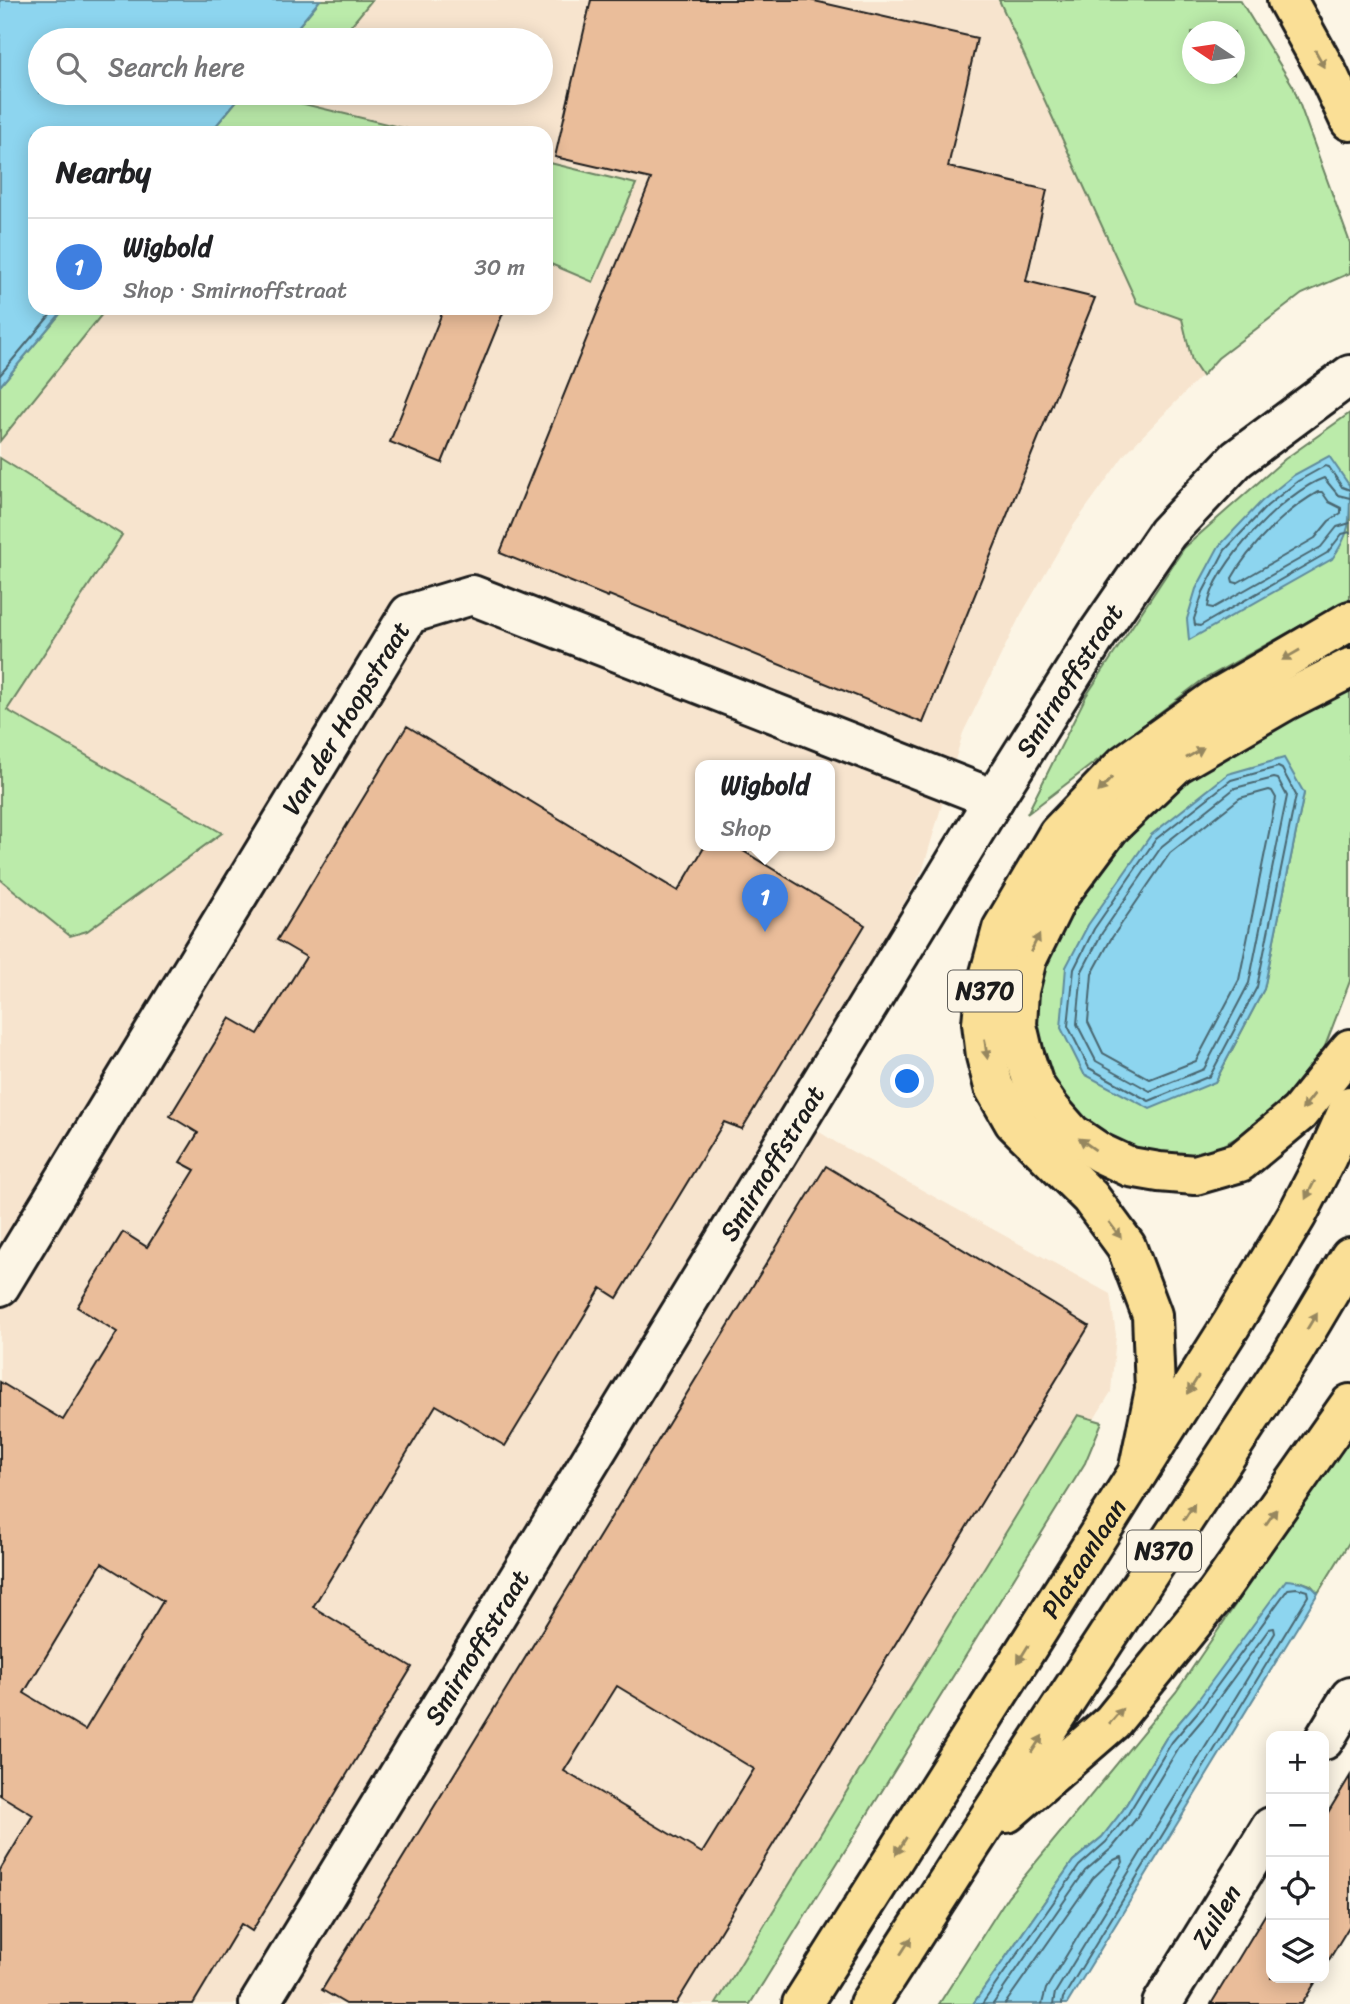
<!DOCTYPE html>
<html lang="en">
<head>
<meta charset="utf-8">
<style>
	body { margin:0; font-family:Sriracha,sans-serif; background:#f2f2f2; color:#202124 }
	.controls { position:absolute; right:21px; bottom:21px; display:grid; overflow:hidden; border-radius:14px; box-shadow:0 4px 18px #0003 }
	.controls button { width:63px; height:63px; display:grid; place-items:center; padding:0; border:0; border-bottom:2px solid #e0e0e0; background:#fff; color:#202124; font:35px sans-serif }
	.compass { position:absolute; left:1182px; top:21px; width:63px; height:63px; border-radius:50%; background:#fff; box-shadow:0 4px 18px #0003; rotate:283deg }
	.you { position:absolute; left:908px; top:1082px; width:24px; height:24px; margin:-18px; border:5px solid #fff; border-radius:50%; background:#1a73e8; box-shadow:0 0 0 10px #1a73e833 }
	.badge { display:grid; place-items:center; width:46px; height:46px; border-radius:50%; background:#d93025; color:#fff; font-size:23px; font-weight:700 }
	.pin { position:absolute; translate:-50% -58px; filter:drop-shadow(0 2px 4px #0008) }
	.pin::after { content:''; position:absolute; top:37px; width:24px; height:21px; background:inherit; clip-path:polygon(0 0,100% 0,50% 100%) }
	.popup { position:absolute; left:695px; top:760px; width:140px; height:91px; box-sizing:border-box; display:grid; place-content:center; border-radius:14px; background:#fff; filter:drop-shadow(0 2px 5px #0005); font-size:23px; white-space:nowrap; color:#757577 }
	.popup b { font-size:26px; color:#202124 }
	.popup::after { content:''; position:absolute; left:50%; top:100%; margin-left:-14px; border:14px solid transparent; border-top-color:#fff }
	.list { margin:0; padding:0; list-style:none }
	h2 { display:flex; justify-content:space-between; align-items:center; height:91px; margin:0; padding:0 28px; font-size:30px }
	h2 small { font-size:23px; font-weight:400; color:#757577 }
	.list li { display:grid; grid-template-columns:46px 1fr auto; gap:21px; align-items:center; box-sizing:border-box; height:98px; padding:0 28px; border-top:2px solid #e0e0e0 }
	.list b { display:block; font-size:26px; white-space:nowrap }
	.list p { margin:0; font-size:23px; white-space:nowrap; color:#757577 }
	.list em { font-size:23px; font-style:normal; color:#757577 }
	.icon { flex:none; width:38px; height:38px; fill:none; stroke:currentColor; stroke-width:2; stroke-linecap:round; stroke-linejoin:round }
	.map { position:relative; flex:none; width:1350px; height:2004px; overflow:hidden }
	.search { position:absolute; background:#fff; box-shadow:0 4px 18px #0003; left:28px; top:28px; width:525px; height:77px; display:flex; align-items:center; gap:18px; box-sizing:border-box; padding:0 24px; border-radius:38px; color:#757577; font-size:26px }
	.panel { position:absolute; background:#fff; box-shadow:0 4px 18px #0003; left:28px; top:126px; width:525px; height:189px; border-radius:21px }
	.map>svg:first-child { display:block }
	.built { fill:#f7e4ce; fill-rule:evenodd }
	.green { fill:#bbebaa; stroke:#6c8463; stroke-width:2; fill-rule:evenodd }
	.water { fill:#8dd5ef; stroke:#608b9b; stroke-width:2 }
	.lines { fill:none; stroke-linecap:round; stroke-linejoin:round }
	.shore { stroke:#496670; stroke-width:2 }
	.building { fill:#eabd9a; stroke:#1c1c1c; stroke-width:2; fill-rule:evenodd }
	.minor-casing { stroke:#1c1c1c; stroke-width:44 }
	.highway-casing { stroke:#1c1c1c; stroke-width:44 }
	.minor { stroke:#fcf5e5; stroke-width:38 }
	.highway { stroke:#fadf96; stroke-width:38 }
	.oneway { fill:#96875f }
	.labels { text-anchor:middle; stroke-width:5; stroke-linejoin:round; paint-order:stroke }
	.shield { fill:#fcf5e5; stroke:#5f5d58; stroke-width:2 }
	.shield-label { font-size:24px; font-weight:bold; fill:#1c1c1c }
	.street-label { font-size:26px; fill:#1c1c1c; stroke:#fcf5e5 }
</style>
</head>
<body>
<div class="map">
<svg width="1350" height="2004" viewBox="0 0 1350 2004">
	<rect width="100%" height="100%" fill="#fcf5e5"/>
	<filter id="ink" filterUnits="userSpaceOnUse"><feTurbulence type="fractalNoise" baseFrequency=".0143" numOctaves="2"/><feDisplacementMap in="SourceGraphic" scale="14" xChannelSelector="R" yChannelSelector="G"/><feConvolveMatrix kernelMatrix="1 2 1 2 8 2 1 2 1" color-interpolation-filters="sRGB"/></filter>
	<g filter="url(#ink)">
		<path class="built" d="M290,0h737l183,367 -85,87 -54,75 -52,89 -56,115 -40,136 -47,86 -92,155 53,33 273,151 6,41 -5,57 -382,612h-729v-1658l35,-38h511v-175h-367l33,-40h329v-53h-285zM700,766h130v80h-130z"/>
		<g class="green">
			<path d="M320,0h52l-33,40h-52z"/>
			<path d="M999,0h241l53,86 57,157v30l-48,21 -84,64 -16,18 -10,-15 -10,-42 -45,-16zM1192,32h42v42h-42z"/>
			<path d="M243,93h54l-6,8 133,32h-214z"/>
			<path d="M546,162l90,22 -43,98 -47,-20z"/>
			<path d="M65,308h42l-107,133v-55z"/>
			<path d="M1350,413v185l-149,83 -174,133 59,-118 98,-148 101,-89z"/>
			<path d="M0,458l122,77 -115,175 215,123 -135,98 -17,5 -70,-57z"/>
			<path d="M1350,686v295l-28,73 -54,67 -54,29 -46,9 -55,-17 -44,-29 -28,-54 -6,-59 23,-72 33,-54 53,-59 55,-45zM1304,793l-40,196 -49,93z"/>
			<path d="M1078,1415l24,7 -17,41 -335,541h-34z"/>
			<path d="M1350,1436v105l-32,52 -7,-8 -12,-4 -133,157 -43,72 -21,27 -29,24 -100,143h-34l69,-108 168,-204z"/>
		</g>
		<g class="water">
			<path d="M0,0h320l-33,40h-247v53h203l-33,40h-175v175h30l-65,78z"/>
			<path d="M1329,456l20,29 1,6c0,32 0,43 -18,68l-143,81 -2,-21 9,-30 23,-43 43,-45 32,-26z"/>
			<path d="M1284,758l20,35 -40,196 -49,93 -65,27 -66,-35 -23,-46 5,-61 22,-42 63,-90 77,-61z"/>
			<path d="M1286,1580c13,1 23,2 32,13l-251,411h-94l100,-143 29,-24 21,-27 43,-72 29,-34z"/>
		</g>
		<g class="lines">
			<g class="shore">
				<path d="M0,375l56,-67"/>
				<path d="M1350,490l-8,-3 -13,-20 -4,-1 -27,15 -31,25 -42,44 -22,42 -9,27 1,6 5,1 127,-73 15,-19 8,-2"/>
				<path d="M1318,492h4l7,10 12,6v5l-12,8 -14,17 -78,45 -4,-1 -1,-4c17,-31 55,-69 86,-86z"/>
				<path d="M1350,498l-12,-3 -14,-17c-38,13 -112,88 -116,129l5,1 108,-61 16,-20 13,-4"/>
				<path d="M1278,767l4,2 14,26 -39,192 -47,89 -61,25 -60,-33 -21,-42 6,-57 20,-40 62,-90 75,-59z"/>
				<path d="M1274,778l4,1 9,17 -38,187 -45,86 -54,22 -54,-30 -19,-37 5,-53 20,-38 60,-87 73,-58z"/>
				<path d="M1269,790l3,1 4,7 -37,182 -43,81 -46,18 -47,-26 -15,-31 4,-48 19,-35 59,-86 70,-55z"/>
				<path d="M982,2004l97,-138 27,-24 22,-28 44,-72 29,-34 87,-119 9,-1 10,3 1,5 -245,402 -1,6"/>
				<path d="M993,2004l92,-133 27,-23 23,-28 44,-73 28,-33 62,-85 5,-1 1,5 -220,360 -2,11"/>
				<path d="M1005,2004l88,-126c9,-8 18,-19 29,-21l1,5 -77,127 -4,15"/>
			</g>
		</g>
		<g class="building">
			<path d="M591,0h219l167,38 -29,129 99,23 -21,91 69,17 -172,425 -314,-128 -1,2 -108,-44 151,-374 -96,-22z"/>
			<path d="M444,308h61l-63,155 -52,-21z"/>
			<path d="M407,726l271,165 27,-45h30l130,79 -123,204 -18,-7 -107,176 -16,-10 -96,158 -69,-41 -123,202 99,60 -160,264 -11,-7 -48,80h-193v-134l33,-55 -33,-20v-413l63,38 54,-88 -40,-25 46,-75 24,15 48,-77 -15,-8 18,-29 -28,-17 60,-98 28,16 48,-77 -29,-17zM102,1563l61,38 -78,129 -61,-37z"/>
			<path d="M826,1166l263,160 -413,678h-330l-24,-14zM617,1686l137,83 -52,84 -138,-82z"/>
			<path d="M1350,1776v149l-26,43v-149z"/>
			<path d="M1271,1905v73h47l-16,26h-91z"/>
		</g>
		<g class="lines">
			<defs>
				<g id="minor">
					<path id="s1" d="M0,1286l409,-672 63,-19 522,204"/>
					<path d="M1324,1740l26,-43"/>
					<path id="s2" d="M259,2004l735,-1205 103,-164 70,-102 70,-74 113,-84"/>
					<path id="s3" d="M1162,2004l109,-177"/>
				</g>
				<g id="highway">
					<path d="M1287,0l41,74 22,47"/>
					<path d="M1350,668l-65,33 -109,63 -66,63 -53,71 -30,61 -8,32 -2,34 7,30 10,30 17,25 21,24 28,19 30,14 29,5 36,3 45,-13 59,-49 51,-64"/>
					<path d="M1138,1472l17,-82 -3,-75 -26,-69 -36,-49 -76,-75 -20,-35 -8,-31 -4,-33 3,-31 17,-63 56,-95 67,-70 89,-64 136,-79"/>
					<path d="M1007,1813l105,-91 105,-129 133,-189"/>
					<path id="s4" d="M802,2004l429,-679 66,-110 30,-58 23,-51"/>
					<path d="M869,2004l104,-162 320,-489 57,-96"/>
				</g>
			</defs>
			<use href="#minor" class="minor-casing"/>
			<use href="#highway" class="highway-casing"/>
			<use href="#minor" class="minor"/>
			<use href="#highway" class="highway"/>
		</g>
		<defs><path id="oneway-solid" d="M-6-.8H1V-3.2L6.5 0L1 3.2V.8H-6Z" transform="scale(1.75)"/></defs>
		<g class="oneway">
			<use href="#oneway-solid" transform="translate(1320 59) rotate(61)"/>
			<use href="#oneway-solid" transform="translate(1291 655) rotate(150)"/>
			<use href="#oneway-solid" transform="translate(1195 753) rotate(-30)"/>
			<use href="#oneway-solid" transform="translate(1105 785) rotate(133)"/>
			<use href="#oneway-solid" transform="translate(1035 943) rotate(-64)"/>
			<use href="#oneway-solid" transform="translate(986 1049) rotate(82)"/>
			<use href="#oneway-solid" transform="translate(1308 1102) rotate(128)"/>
			<use href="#oneway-solid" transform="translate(1087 1144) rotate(-145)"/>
			<use href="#oneway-solid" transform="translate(1310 1190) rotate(117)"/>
			<use href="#oneway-solid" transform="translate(1115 1230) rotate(53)"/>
			<use href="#oneway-solid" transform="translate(1312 1321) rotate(-59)"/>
			<use href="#oneway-solid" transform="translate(1193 1385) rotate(122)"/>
			<use href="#oneway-solid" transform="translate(1189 1512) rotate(-57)"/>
			<use href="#oneway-solid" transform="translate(1271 1517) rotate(-55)"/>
			<use href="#oneway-solid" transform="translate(1023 1654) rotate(122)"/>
			<use href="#oneway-solid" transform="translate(1116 1716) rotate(-49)"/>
			<use href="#oneway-solid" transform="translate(1037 1744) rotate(-57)"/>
			<use href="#oneway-solid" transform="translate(901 1846) rotate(122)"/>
			<use href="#oneway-solid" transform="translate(906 1946) rotate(-57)"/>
		</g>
	</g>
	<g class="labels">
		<g class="shield">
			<rect x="948" y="970.5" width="74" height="41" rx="5"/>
			<rect x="1127" y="1530.5" width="74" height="41" rx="5"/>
		</g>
		<g class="shield-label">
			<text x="985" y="999">N370</text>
			<text x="1164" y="1559">N370</text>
		</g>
		<g class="street-label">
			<text dy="9" stroke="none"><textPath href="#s2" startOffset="1552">Smirnoffstraat</textPath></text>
			<text dy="9" stroke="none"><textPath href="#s1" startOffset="665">Van der Hoopstraat</textPath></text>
			<text dy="9" stroke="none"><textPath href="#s2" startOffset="985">Smirnoffstraat</textPath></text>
			<text dy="9" stroke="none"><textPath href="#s4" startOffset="527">Plataanlaan</textPath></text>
			<text dy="9" stroke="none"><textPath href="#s2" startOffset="418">Smirnoffstraat</textPath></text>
			<text dy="9" stroke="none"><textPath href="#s3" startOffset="103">Zuilen</textPath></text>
		</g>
	</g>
</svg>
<div class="controls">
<button>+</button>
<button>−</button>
<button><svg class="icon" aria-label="locate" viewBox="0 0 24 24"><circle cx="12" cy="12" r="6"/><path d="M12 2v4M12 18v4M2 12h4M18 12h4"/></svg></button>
<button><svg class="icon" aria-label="layers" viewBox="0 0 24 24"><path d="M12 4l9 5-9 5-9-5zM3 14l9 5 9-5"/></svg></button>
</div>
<svg class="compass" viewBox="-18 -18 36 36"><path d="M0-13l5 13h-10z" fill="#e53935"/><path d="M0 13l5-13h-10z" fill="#757577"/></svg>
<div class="you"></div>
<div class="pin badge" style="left:765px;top:932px;background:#3f7fe0">1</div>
<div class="popup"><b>Wigbold</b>Shop</div>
<div class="search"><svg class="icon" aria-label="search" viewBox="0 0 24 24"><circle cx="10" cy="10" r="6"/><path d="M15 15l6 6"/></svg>Search here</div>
<section class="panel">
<h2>Nearby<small></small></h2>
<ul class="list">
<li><span class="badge" style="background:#3f7fe0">1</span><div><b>Wigbold</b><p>Shop · Smirnoffstraat</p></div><em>30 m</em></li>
</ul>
</section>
</div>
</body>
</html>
